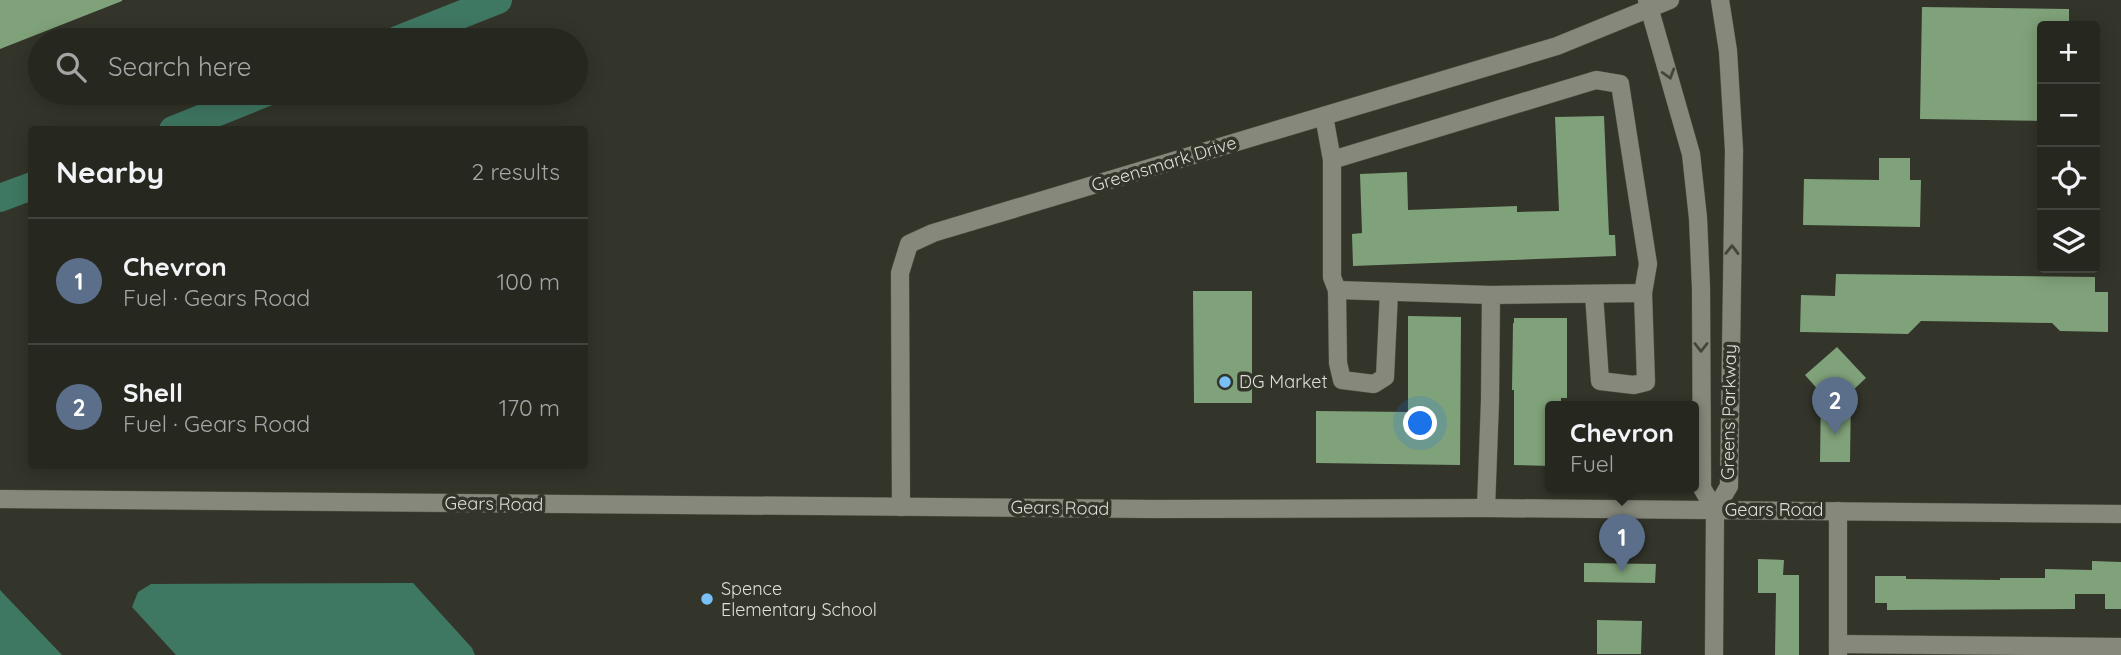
<!DOCTYPE html>
<html lang="en">
<head>
<meta charset="utf-8">
<style>
	body { margin:0; font-family:Quicksand,sans-serif; background:#32342d; color:#f1f3f6 }
	.controls { position:absolute; right:21px; top:21px; display:grid; overflow:hidden; border-radius:7px; box-shadow:0 4px 18px #0003 }
	.controls button { width:63px; height:63px; display:grid; place-items:center; padding:0; border:0; border-bottom:2px solid #42443e; background:#262820; color:#f1f3f6; font:35px sans-serif }
	.you { position:absolute; left:1421px; top:424px; width:24px; height:24px; margin:-18px; border:5px solid #fff; border-radius:50%; background:#1a73e8; box-shadow:0 0 0 10px #1a73e833 }
	.badge { display:grid; place-items:center; width:46px; height:46px; border-radius:50%; background:#8c9099; color:#fff; font-size:23px; font-weight:700 }
	.pin { position:absolute; translate:-50% -58px; filter:drop-shadow(0 2px 4px #0008) }
	.pin::after { content:''; position:absolute; top:37px; width:24px; height:21px; background:inherit; clip-path:polygon(0 0,100% 0,50% 100%) }
	.popup { position:absolute; left:1545px; top:401px; width:154px; height:91px; box-sizing:border-box; display:grid; place-content:center; border-radius:7px; background:#262820; filter:drop-shadow(0 2px 5px #0005); font-size:23px; white-space:nowrap; color:#a4a6a5 }
	.popup b { font-size:26px; color:#f1f3f6 }
	.popup::after { content:''; position:absolute; left:50%; top:100%; margin-left:-14px; border:14px solid transparent; border-top-color:#262820 }
	.list { margin:0; padding:0; list-style:none }
	h2 { display:flex; justify-content:space-between; align-items:center; height:91px; margin:0; padding:0 28px; font-size:30px }
	h2 small { font-size:23px; font-weight:400; color:#a4a6a5 }
	.list li { display:grid; grid-template-columns:46px 1fr auto; gap:21px; align-items:center; box-sizing:border-box; height:126px; padding:0 28px; border-top:2px solid #42443e }
	.list b { display:block; font-size:26px; white-space:nowrap }
	.list p { margin:0; font-size:23px; white-space:nowrap; color:#a4a6a5 }
	.list em { font-size:23px; font-style:normal; color:#a4a6a5 }
	.icon { flex:none; width:38px; height:38px; fill:none; stroke:currentColor; stroke-width:2; stroke-linecap:round; stroke-linejoin:round }
	.map { position:relative; flex:none; width:2121px; height:655px; overflow:hidden }
	.search { position:absolute; background:#262820; box-shadow:0 4px 18px #0003; left:28px; top:28px; width:560px; height:77px; display:flex; align-items:center; gap:18px; box-sizing:border-box; padding:0 24px; border-radius:38px; color:#a4a6a5; font-size:26px }
	.panel { position:absolute; background:#262820; box-shadow:0 4px 18px #0003; left:28px; top:126px; width:560px; height:343px; border-radius:7px }
	.map>svg:first-child { display:block }
	.water { fill:#3f7862 }
	.lines { fill:none; stroke-linecap:round; stroke-linejoin:round }
	.river { stroke:#3f7862; stroke-width:28 }
	.building { fill:#80a27a }
	.minor-casing { stroke:#525349; stroke-width:19 }
	.tertiary-casing { stroke:#525349; stroke-width:19 }
	.secondary-casing { stroke:#525349; stroke-width:19 }
	.minor { stroke:#86887b; stroke-width:18 }
	.tertiary { stroke:#86887b; stroke-width:18 }
	.secondary { stroke:#86887b; stroke-width:18 }
	.oneway { stroke:#44463a }
	.poi-dot { fill:#79bff8; stroke:#33352a; stroke-width:2.5 }
	.labels { text-anchor:middle; stroke-width:7; stroke-linejoin:round; paint-order:stroke }
	.street-label { font-size:18px; fill:#dedfd8; stroke:#33352a }
	.poi-label { font-size:18px; fill:#dedfd8; stroke:#33352a; text-anchor:start }
</style>
</head>
<body>
<div class="map">
<svg width="2121" height="655" viewBox="0 0 2121 655">
	<rect width="100%" height="100%" fill="#33352a"/>
	<g class="water">
		<path d="M413,583l59,65 3,7h-299l-44,-48 6,-15 13,-8z"/>
		<path d="M0,590l62,65h-62z"/>
	</g>
	<g class="lines">
		<g class="river">
			<path d="M397,40l101,-40"/>
			<path d="M173,130l92,-37"/>
			<path d="M0,198l32,-12"/>
		</g>
	</g>
	<g class="building">
		<path d="M0,0h122v1l-122,48z"/>
		<path d="M1922,7l147,2v17h-27v95l-122,-2z"/>
		<path d="M1604,116l5,119h6l1,21 -263,10 -1,-32 10,-1 -2,-59 47,-2 1,38 109,-4v6l42,-1 -4,-94z"/>
		<path d="M1879,158h31v22h11l-1,47 -117,-2 1,-46 75,1z"/>
		<path d="M1836,274l259,3v15h13v40l-48,-1 -8,-8 -131,-2 -13,13 -108,-2 1,-37 34,1z"/>
		<path d="M1193,291h59v112h-58z"/>
		<path d="M1408,316l53,1 -1,148 -144,-2v-52l92,1z"/>
		<path d="M1514,318h53v80h-6v8h-11v60l-36,-1v-75h-2l1,-67h1z"/>
		<path d="M1837,347l29,31 -15,14 -1,70h-30l1,-69 -16,-18z"/>
		<path d="M1758,559l26,1 -1,15h16v80h-24l1,-62h-18z"/>
		<path d="M2092,561l29,1v47h-16v-15h-30v15l-188,1v-7h-12v-27h31v3l94,1v-2h45v-9l47,1z"/>
		<path d="M1584,563l72,1 -1,19 -71,-1z"/>
		<path d="M1597,620l45,1 -1,33h-44z"/>
	</g>
	<g class="lines">
		<defs>
			<g id="minor">
				<path d="M1324,116l8,44 264,-80 24,4 28,180 -5,29 -152,2 -1,106 -4,107"/>
				<path d="M1332,160v117l5,13 154,5"/>
				<path d="M1337,290l1,73 4,17 32,4 11,-7 4,-85"/>
				<path d="M1594,294l6,87 34,4 12,-3 -3,-89"/>
				<path d="M901,507l-1,-234 9,-29 24,-11 90,-27 534,-160 113,-46"/>
				<path d="M1838,511v143"/>
				<path d="M1838,644l283,3"/>
			</g>
			<g id="tertiary">
				<path d="M1647,0l44,154 7,64 3,70 1,200 13,22"/>
				<path d="M1714,655l1,-145 14,-24 5,-336 -6,-99 -8,-51"/>
			</g>
			<path id="secondary" d="M0,499l1152,10 334,-1 635,6"/>
		</defs>
		<use href="#minor" class="minor-casing"/>
		<use href="#tertiary" class="tertiary-casing"/>
		<use href="#secondary" class="secondary-casing"/>
		<use href="#minor" class="minor"/>
		<use href="#tertiary" class="tertiary"/>
		<use href="#secondary" class="secondary"/>
	</g>
	<defs><path id="oneway-chevron" d="M-2-3.5L2.5 0L-2 3.5" fill="none" stroke-width="1.6" stroke-linecap="round" stroke-linejoin="round" transform="scale(1.75)"/></defs>
	<g class="oneway">
		<use href="#oneway-chevron" transform="translate(1669 74) rotate(73)"/>
		<use href="#oneway-chevron" transform="translate(1732 250) rotate(-89)"/>
		<use href="#oneway-chevron" transform="translate(1701 347) rotate(90)"/>
	</g>
	<g class="poi-dot">
		<circle cx="1225" cy="382" r="7"/>
		<circle cx="707" cy="599" r="7"/>
	</g>
	<g class="labels">
		<g class="street-label">
			<text transform="translate(1164 164) rotate(-17)" y="6">Greensmark Drive</text>
			<text transform="translate(1729 412) rotate(-89)" y="6">Greens Parkway</text>
			<text transform="translate(494 504) rotate(1)" y="6">Gears Road</text>
			<text transform="translate(1060 508) rotate(1)" y="6">Gears Road</text>
			<text x="1774" y="516">Gears Road</text>
		</g>
		<g class="poi-label">
			<text x="1239" y="388">DG Market</text>
			<text x="721" y="595">Spence<tspan x="721" dy="21">Elementary School</tspan></text>
		</g>
	</g>
</svg>
<div class="controls">
<button>+</button>
<button>−</button>
<button><svg class="icon" aria-label="locate" viewBox="0 0 24 24"><circle cx="12" cy="12" r="6"/><path d="M12 2v4M12 18v4M2 12h4M18 12h4"/></svg></button>
<button><svg class="icon" aria-label="layers" viewBox="0 0 24 24"><path d="M12 4l9 5-9 5-9-5zM3 14l9 5 9-5"/></svg></button>
</div>
<div class="you"></div>
<div class="pin badge" style="left:1622px;top:572px;background:#5c6f8a">1</div>
<div class="popup"><b>Chevron</b>Fuel</div>
<div class="pin badge" style="left:1835px;top:435px;background:#5c6f8a">2</div>
<div class="search"><svg class="icon" aria-label="search" viewBox="0 0 24 24"><circle cx="10" cy="10" r="6"/><path d="M15 15l6 6"/></svg>Search here</div>
<section class="panel">
<h2>Nearby<small>2 results</small></h2>
<ul class="list">
<li><span class="badge" style="background:#5c6f8a">1</span><div><b>Chevron</b><p>Fuel · Gears Road</p></div><em>100 m</em></li>
<li><span class="badge" style="background:#5c6f8a">2</span><div><b>Shell</b><p>Fuel · Gears Road</p></div><em>170 m</em></li>
</ul>
</section>
</div>
</body>
</html>
